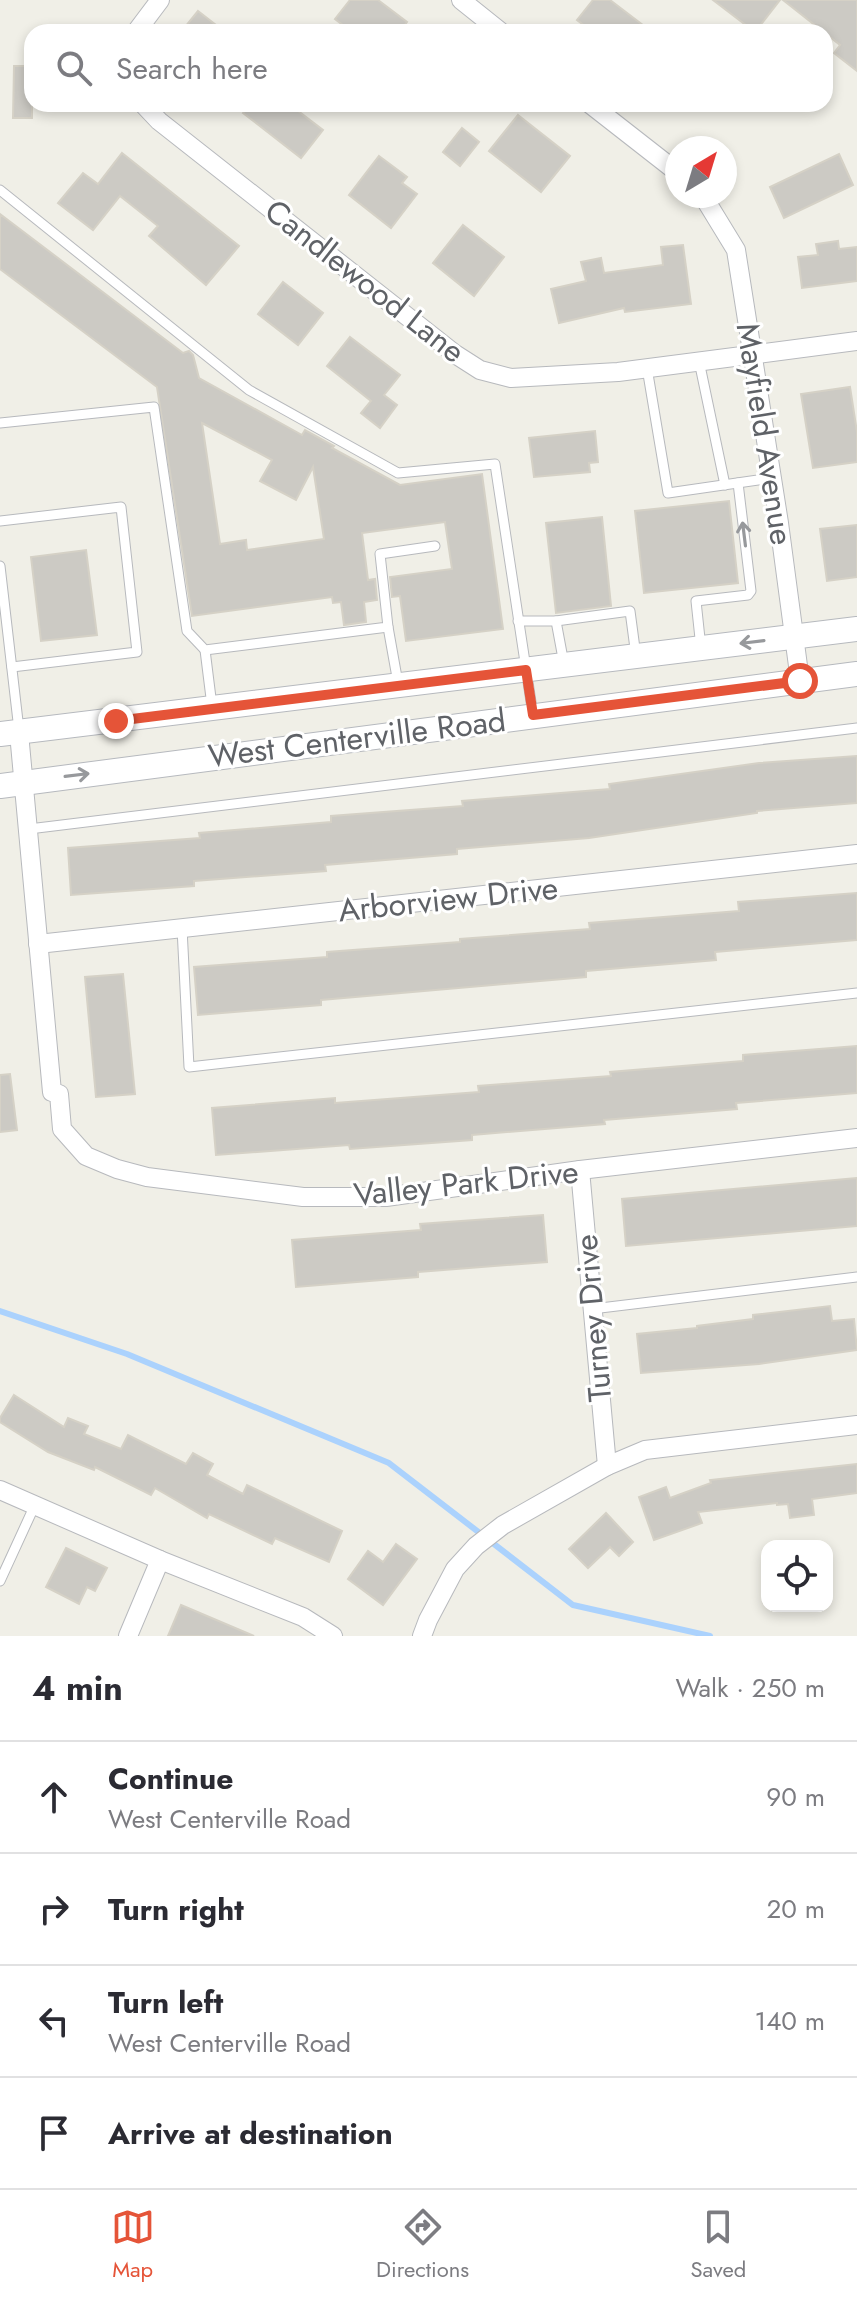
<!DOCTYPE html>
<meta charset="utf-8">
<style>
body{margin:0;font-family:Jost,sans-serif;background:#f7f7f7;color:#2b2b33}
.controls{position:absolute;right:24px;bottom:24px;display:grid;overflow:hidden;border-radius:16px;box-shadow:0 4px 12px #0003}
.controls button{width:72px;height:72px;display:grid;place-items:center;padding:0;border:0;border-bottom:2px solid #e1e1e2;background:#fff;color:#2b2b33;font:40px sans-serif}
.compass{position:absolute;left:665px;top:136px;width:72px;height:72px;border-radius:50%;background:#fff;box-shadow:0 4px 12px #0003;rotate:38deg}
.stop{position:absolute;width:24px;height:24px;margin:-18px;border:6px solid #e55438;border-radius:50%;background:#fff}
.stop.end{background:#e55438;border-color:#fff;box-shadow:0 2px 8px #0008}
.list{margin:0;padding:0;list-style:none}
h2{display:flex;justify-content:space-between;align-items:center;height:104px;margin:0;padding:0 32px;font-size:34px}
h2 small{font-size:26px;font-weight:400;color:#7c7c81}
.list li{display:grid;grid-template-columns:52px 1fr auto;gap:24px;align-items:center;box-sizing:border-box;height:112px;padding:0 32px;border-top:2px solid #e1e1e2}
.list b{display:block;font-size:30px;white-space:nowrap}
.list p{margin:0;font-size:26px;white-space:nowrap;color:#7c7c81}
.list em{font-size:26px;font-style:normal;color:#7c7c81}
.icon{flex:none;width:44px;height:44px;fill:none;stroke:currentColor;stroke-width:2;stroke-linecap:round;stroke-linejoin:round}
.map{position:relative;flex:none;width:857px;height:1636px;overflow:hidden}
.search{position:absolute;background:#fff;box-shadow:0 4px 12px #0003;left:24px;right:24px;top:24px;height:88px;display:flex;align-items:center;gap:20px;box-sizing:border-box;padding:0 28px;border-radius:24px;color:#7c7c81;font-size:30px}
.sheet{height:552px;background:#fff}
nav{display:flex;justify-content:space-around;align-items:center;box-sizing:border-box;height:112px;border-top:2px solid #e1e1e2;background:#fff;font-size:22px;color:#7c7c81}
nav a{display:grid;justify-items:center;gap:4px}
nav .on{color:#e55438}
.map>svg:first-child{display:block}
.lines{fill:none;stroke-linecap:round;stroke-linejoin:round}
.stream{stroke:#abd2fd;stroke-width:6}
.building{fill:#cccac4;stroke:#d5d1c6;stroke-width:2;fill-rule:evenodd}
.service-casing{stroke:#b7b9bd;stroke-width:11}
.minor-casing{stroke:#b7b9bd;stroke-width:20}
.secondary-casing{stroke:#b6b9be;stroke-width:26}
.service{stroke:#fff;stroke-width:9}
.minor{stroke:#fff;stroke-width:18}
.secondary{stroke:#fff;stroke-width:24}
.oneway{stroke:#97999c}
.route{stroke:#e55438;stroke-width:10}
.labels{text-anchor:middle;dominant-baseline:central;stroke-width:6;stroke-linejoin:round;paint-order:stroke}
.street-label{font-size:32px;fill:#5f6267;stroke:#fff}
</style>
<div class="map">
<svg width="857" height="1636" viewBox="0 0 857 1636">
<rect width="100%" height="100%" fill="#f0efe7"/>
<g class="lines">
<path class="stream" d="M0,1311L127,1354L389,1463L573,1605L710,1636"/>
</g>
<g class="building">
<path d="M350,0H378L407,22L399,32H352L335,19Z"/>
<path d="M593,0H610L652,32H593L577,20Z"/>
<path d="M713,0H780L755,32Z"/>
<path d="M783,0H857V71L834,53L840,45Z"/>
<path d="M198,11L225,32H181Z"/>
<path d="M14,66H32V118H13Z"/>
<path d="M250,104H289L323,130L301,158L243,113Z"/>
<path d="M518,115L570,156L541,192L489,151Z"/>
<path d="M462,128L479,142L460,166L443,152Z"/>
<path d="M122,153L239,246L206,285L149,236L158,226L120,196L93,230L58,203L83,173L98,184Z"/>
<path d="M839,154L853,185L784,218L770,187Z"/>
<path d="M379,156L407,177L402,183L417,194L391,228L349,195Z"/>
<path d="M0,214L183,353L189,351L193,355L199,378L302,435L305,430L334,446L332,448L400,485L482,474L503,629L406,641L400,596L392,597L390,577L452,569L445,522L362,533L368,580L375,579L377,600L364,602L366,622L344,625L341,602L333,603L332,597L192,616L157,387L0,269ZM202,423L272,460L260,481L296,500L313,467L324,539L247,550L246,540L220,544Z"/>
<path d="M463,225L504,257L474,296L433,263Z"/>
<path d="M838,241L839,249L857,247V281L802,288L798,257L818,255L816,244Z"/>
<path d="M683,245L691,304L625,312L624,308L559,323L551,289L586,281L581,262L601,258L604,273L663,265L661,247Z"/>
<path d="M283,282L323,313L298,345L258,314Z"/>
<path d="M350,337L400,375L384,395L397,405L380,428L361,413L371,401L327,366Z"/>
<path d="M850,387L857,432V462L813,468L801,394Z"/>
<path d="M595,431L598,462L589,463L590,472L534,477L529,438Z"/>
<path d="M729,501L738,583L644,593L635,511Z"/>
<path d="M602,517L611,606L556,613L546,523Z"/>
<path d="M857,525V577L827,581L820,529Z"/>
<path d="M86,550L97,635L41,641L31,557Z"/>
<path d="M857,756V803L757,811V813L589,838L457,849V854L325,865L326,871L194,881V886L71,895L68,848L200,838L199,833L331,822V816L463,806L462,801L610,789L609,784L759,763Z"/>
<path d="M857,893V940L715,952L716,960L586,971V977L321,1000V1005L198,1015L194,967L327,957V952L460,942V939L590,929L589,923L739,911L738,902Z"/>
<path d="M123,974L135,1094L96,1097L85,977Z"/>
<path d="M857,1046V1093L736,1103L737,1109L604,1120L605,1124L472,1135V1140L350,1149L349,1145L216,1155L212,1108L335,1098V1103L479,1092L478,1086L611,1076L610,1072L743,1061V1055Z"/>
<path d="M10,1074L17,1130L0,1132V1075Z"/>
<path d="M857,1178V1226L626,1246L622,1199Z"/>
<path d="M543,1215L547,1262L418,1272V1277L296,1287L292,1240L421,1230L420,1224Z"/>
<path d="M830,1306L832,1321L854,1319L857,1350L759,1364L641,1373L637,1334L697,1328V1326L753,1319V1315Z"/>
<path d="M14,1395L64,1427L68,1418L88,1426L84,1434L121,1449L128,1435L186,1464L193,1453L213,1464L207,1475L243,1494L247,1485L342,1531L329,1562L275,1538L272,1544L209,1514L207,1518L155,1488L151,1495L95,1467L94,1470L48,1452L0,1422V1418Z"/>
<path d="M857,1464V1493L812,1499L814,1515L790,1518L788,1504L777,1505V1503L698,1512L702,1523L654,1540L639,1497L666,1487L670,1498L711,1483L710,1480Z"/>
<path d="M606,1513L633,1542L619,1556L610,1547L588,1568L569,1549Z"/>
<path d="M396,1544L417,1559L383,1605L348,1579L368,1551L383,1562Z"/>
<path d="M66,1548L107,1568L95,1591L87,1587L79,1604L46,1587Z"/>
<path d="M181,1605L254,1636H168Z"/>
</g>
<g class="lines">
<g class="service-casing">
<g id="service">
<path d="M0,190L249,390L398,473L495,464L533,715"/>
<path d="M699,361L725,485"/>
<path d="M647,368L668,493L772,478"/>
<path d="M0,423L154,407L187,631L205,650L388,627L380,554L435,546"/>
<path d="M0,521L121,507L137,652L12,667"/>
<path d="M0,566L19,730"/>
<path d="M518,621H556L564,664"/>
<path d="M556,621L630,611L636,656"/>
<path d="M388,627L398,683"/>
<path d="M701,648L696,601L748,595L751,591L738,483"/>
<path d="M205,650L212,706"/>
<path d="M29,829L857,728"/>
<path d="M182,928L189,1067L857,993"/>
<path d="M592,1309L857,1277"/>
<path d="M0,1581L34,1507"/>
</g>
</g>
<g class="minor-casing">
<g id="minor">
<path d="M461,0L501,32"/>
<path d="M136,32L160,0"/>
<path d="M143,104L159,121L455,354L480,370L511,378L618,372L857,341"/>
<path d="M590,104L677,172"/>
<path d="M703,196L736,250L779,523L800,681"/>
<path d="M19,733L52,1092L59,1094L62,1129L86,1156L117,1169L147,1177L303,1197H386L580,1170L857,1138"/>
<path d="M38,944L857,854"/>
<path d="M580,1170L607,1466"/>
<path d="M0,1490L160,1560L303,1617L333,1636"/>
<path d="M128,1636L160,1560"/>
<path d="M422,1636L428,1620L455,1569L476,1546L503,1525L607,1466L645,1450L857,1425"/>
</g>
</g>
<g class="secondary-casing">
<g id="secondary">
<path d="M0,734L857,629"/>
<path d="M0,786L857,674"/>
</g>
</g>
<use href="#service" class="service"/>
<use href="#minor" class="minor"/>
<use href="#secondary" class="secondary"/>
</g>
<defs><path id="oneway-shaft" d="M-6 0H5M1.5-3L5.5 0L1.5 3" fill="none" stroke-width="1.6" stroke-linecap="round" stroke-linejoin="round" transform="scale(2)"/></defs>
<g class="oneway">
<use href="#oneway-shaft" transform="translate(744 534) rotate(-97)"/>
<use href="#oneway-shaft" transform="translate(752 642) rotate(173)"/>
<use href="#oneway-shaft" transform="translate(77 775) rotate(-7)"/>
</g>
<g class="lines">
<path class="route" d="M116,721L526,670L533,715L800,681"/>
</g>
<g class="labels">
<g class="street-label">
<text transform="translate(365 281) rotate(38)">Candlewood Lane</text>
<text transform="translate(765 434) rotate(81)">Mayfield Avenue</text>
<text transform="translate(357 738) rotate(-7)">West Centerville Road</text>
<text transform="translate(448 899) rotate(-6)">Arborview Drive</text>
<text transform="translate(466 1183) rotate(-6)">Valley Park Drive</text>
<text transform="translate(593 1318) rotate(-95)">Turney Drive</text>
</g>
</g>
</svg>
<div class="controls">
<button><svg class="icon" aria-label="locate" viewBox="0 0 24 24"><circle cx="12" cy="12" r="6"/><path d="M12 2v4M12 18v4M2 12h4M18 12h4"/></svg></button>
</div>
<svg class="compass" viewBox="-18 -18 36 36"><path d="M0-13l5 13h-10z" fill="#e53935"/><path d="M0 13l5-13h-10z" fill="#7c7c81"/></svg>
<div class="stop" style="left:800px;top:681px"></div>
<div class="stop end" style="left:116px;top:721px"></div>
<div class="search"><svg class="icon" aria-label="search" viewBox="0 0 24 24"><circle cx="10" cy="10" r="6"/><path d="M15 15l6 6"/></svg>Search here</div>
</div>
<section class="sheet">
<h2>4 min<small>Walk · 250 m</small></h2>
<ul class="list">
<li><svg class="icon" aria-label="ahead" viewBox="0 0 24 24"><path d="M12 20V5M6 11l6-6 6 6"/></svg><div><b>Continue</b><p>West Centerville Road</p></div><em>90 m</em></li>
<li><svg class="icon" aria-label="right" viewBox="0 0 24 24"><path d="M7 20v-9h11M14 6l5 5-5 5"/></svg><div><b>Turn right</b></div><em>20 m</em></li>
<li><svg class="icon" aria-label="left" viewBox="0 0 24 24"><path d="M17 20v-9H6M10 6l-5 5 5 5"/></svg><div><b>Turn left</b><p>West Centerville Road</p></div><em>140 m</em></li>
<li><svg class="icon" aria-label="arrive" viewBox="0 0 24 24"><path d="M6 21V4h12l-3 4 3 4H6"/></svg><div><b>Arrive at destination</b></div></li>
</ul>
</section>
<nav>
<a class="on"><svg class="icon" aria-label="map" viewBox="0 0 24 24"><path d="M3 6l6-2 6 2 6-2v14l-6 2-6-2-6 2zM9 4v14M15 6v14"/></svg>Map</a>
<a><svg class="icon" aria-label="directions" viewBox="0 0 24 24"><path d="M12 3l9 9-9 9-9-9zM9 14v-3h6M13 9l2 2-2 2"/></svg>Directions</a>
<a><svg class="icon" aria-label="saved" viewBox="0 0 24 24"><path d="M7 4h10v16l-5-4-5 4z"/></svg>Saved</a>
</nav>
